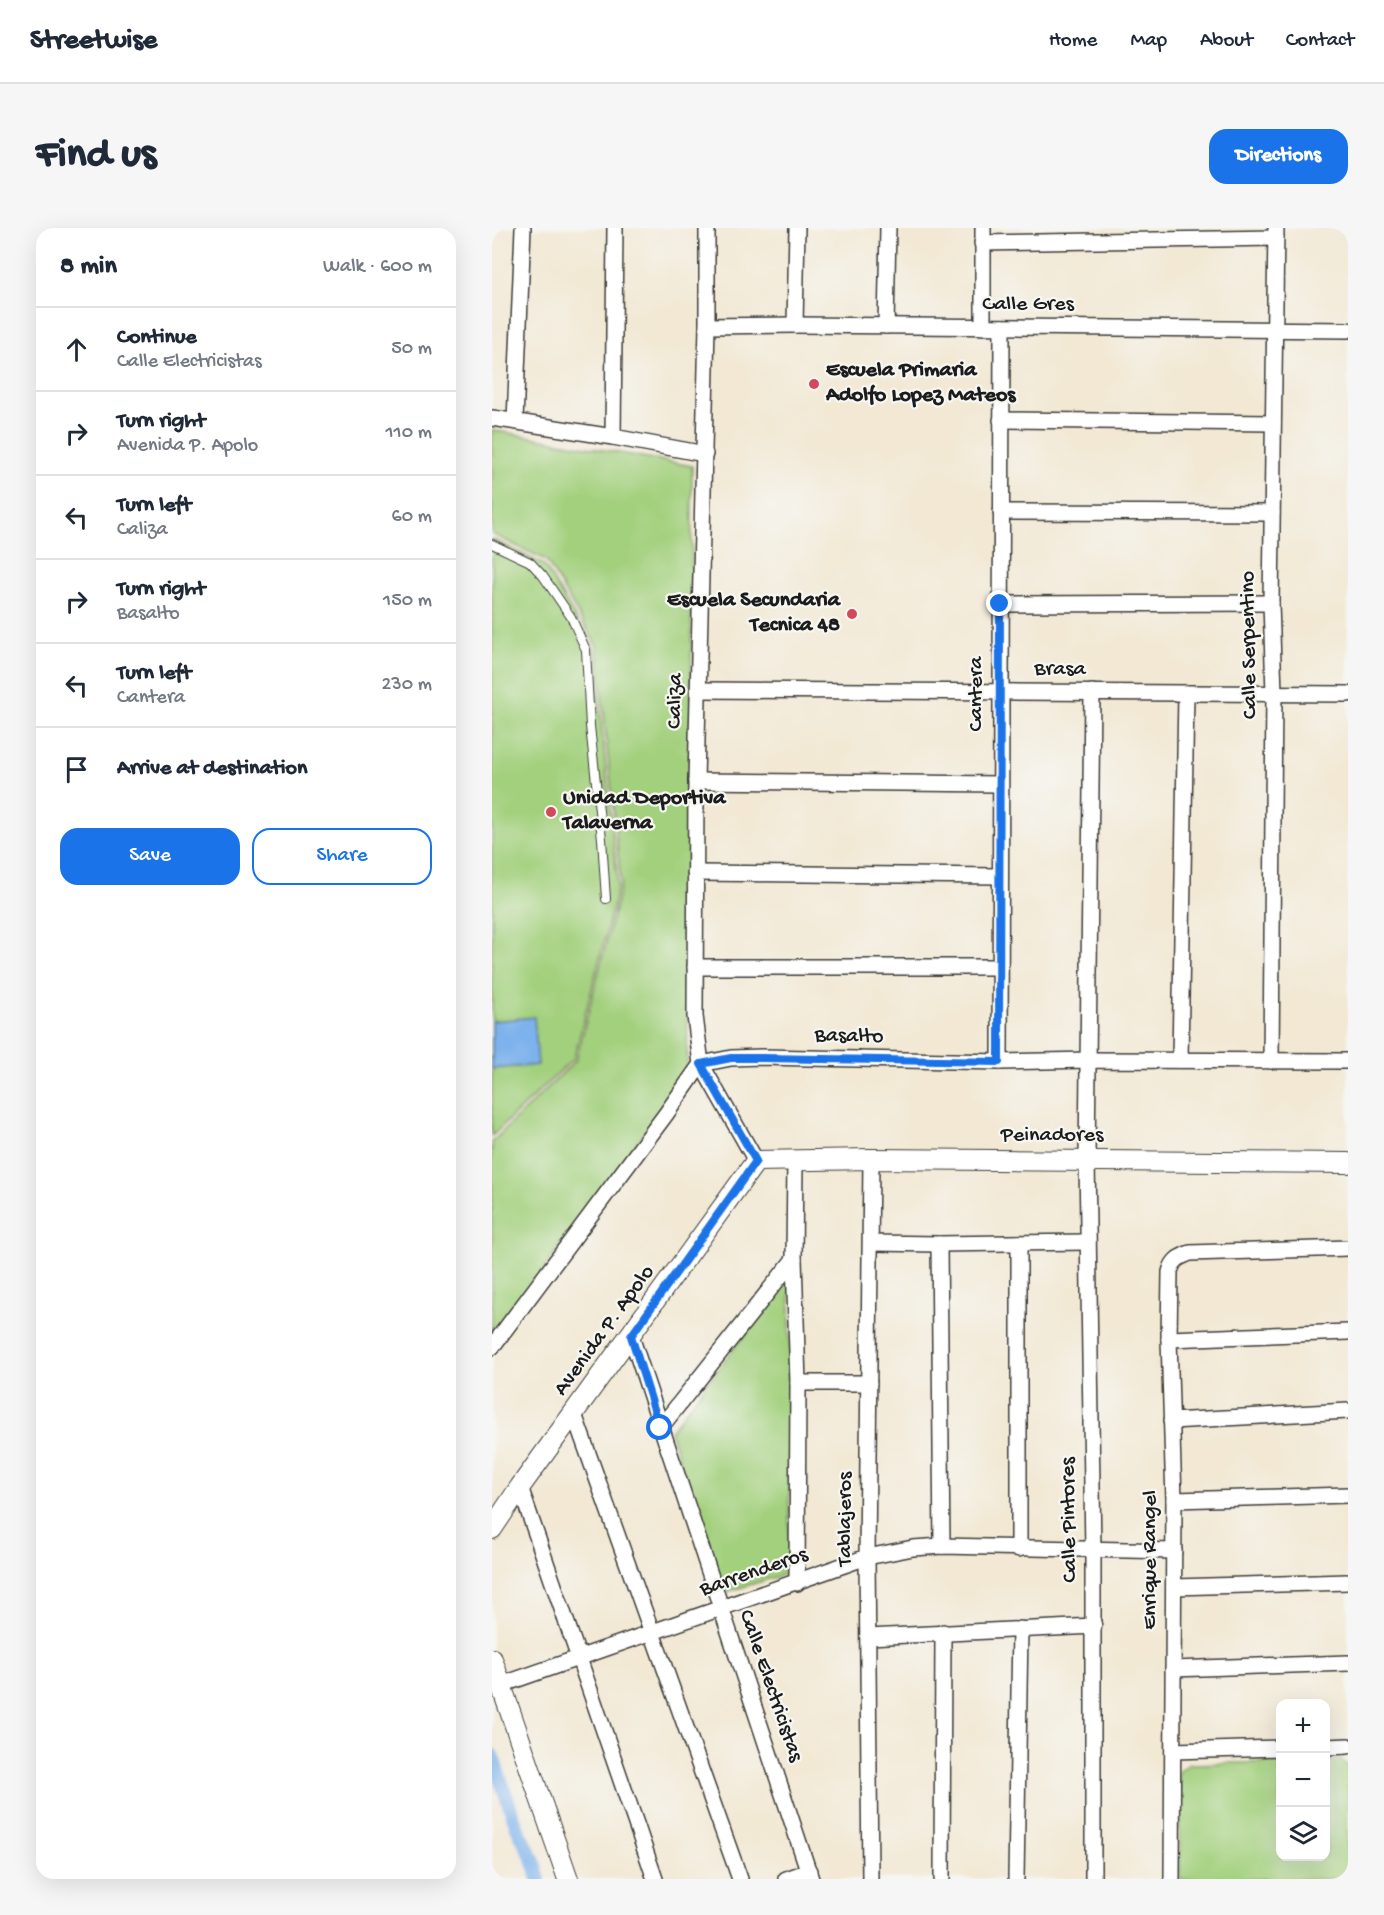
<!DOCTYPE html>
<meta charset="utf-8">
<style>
body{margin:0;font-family:"Gochi Hand",sans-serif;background:#f6f6f7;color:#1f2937}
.controls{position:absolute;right:18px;bottom:18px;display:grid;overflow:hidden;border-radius:12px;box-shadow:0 6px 24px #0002}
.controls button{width:54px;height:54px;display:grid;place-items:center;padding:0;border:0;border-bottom:2px solid #e0e1e3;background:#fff;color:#1f2937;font:30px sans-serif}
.stop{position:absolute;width:18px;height:18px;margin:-14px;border:4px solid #1a73e8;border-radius:50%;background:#fff}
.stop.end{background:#1a73e8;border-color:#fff;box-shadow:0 2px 6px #0008}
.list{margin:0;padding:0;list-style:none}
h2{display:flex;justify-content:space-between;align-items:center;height:78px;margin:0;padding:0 24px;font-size:26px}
h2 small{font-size:20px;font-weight:400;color:#747a83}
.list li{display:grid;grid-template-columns:39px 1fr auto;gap:18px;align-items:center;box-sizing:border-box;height:84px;padding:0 24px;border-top:2px solid #e0e1e3}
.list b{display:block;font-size:22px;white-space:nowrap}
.list p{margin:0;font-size:20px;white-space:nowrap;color:#747a83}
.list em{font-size:20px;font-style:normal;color:#747a83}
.actions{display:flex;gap:12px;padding:18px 24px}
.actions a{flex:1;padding:14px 0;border:2px solid #1a73e8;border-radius:18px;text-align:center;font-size:21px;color:#1a73e8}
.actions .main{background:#1a73e8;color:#fff}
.icon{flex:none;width:33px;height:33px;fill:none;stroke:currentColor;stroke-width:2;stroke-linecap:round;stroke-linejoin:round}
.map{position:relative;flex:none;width:856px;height:1651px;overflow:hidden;border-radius:18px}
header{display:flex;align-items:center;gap:36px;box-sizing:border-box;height:84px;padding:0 30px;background:#fff;border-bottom:2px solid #e0e1e3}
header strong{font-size:28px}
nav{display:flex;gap:33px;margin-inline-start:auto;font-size:21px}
.intro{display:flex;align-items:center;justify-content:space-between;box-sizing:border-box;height:144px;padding:0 36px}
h1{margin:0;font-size:42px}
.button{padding:15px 27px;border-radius:18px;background:#1a73e8;color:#fff;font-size:21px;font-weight:700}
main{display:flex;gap:36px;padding:0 36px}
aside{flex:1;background:#fff;border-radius:18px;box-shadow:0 6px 24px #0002}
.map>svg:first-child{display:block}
.green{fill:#a3d07d;stroke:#60764c;stroke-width:1.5}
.water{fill:#7eb2ec;stroke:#4d6784;stroke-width:1.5}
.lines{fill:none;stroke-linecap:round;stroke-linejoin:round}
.canal{stroke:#7eb2ec;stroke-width:14}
.service-casing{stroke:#3c3b37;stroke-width:10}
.minor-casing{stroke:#3c3b37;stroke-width:18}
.tertiary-casing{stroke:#3c3b37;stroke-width:22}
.service{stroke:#fff;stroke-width:8}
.minor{stroke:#fff;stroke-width:15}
.tertiary{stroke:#fff;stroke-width:20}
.route{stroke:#1a73e8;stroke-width:8}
.poi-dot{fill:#d1495b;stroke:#f6f6f2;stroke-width:2}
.labels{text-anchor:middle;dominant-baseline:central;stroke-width:4.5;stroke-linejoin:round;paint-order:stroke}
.street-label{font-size:22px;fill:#1c1c1c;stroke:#f6f6f2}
.poi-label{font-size:22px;font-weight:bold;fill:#1c1c1c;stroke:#f6f6f2;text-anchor:start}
</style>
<header>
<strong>Streetwise</strong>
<nav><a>Home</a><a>Map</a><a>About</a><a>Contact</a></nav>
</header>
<div class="intro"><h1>Find us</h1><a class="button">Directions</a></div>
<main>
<aside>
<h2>8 min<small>Walk · 600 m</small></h2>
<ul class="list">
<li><svg class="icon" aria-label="ahead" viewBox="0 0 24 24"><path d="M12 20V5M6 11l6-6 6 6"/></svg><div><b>Continue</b><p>Calle Electricistas</p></div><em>50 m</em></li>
<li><svg class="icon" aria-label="right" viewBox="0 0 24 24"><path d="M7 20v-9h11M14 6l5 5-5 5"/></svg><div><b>Turn right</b><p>Avenida P. Apolo</p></div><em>110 m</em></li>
<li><svg class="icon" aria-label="left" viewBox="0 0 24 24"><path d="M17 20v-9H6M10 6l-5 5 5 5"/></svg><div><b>Turn left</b><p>Caliza</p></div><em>60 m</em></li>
<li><svg class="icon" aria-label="right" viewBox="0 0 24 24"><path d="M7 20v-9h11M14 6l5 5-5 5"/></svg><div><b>Turn right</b><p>Basalto</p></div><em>150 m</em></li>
<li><svg class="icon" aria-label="left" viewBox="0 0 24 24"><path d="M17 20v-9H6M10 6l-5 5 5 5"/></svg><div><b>Turn left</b><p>Cantera</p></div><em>230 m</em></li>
<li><svg class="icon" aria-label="arrive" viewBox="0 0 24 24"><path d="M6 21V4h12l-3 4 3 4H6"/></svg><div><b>Arrive at destination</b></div></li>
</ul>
<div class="actions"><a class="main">Save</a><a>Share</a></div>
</aside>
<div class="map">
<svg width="856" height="1651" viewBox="0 0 856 1651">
<rect width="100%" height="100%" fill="#f6f6f2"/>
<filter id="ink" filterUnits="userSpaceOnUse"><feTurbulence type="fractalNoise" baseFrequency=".0167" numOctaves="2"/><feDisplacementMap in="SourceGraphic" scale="12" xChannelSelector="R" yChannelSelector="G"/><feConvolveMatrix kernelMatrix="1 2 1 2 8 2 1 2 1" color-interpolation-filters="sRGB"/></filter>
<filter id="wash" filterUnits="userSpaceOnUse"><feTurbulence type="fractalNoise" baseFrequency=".008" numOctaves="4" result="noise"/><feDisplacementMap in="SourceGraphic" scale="24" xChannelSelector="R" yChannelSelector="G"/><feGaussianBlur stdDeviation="1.35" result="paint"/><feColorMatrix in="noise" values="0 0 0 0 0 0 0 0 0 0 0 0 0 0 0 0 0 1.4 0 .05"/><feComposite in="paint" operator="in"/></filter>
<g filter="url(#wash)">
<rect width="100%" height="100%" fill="#f2e8d3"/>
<g class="green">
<path d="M0,202L200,238L199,521L195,846L0,1112V914L84,832L129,657L105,418L54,332L0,306Z"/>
<path d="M0,311L52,337L102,421L126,659L82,830L0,908Z"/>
<path d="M298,1049L297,1345L231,1365L178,1203Z"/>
<path d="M849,1532L856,1538L855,1651H688L687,1544L697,1536L788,1534V1628H834V1533Z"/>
</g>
<path class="water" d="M42,789L46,837L0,841V793Z"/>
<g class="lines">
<path class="canal" d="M0,1527L25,1599L41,1631L47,1651"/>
</g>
</g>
<g filter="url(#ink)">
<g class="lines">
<g class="service-casing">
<path id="service" d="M0,316L38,334L51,348L79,389L94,422L98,498L110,611L114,671"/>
</g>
<g class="minor-casing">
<g id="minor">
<path d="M215,0V98L204,553L203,788L209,836L264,933"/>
<path d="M491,0V99"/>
<path d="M490,15L784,10"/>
<path d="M303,97L305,0"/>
<path d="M215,98L303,97L856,102"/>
<path d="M394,98L396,0"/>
<path d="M0,190L121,209L213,226"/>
<path d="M509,192L781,195"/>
<path d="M23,193L31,0"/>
<path d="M121,209L123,0"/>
<path d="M509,284L780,285"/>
<path d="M508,376L779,375"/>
<path d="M207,462L856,466"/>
<path d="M600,464L595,932L601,1323V1651"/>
<path d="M204,553L508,556"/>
<path d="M203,645L508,648"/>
<path d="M203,739H508"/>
<path d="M688,832L694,465"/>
<path d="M779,833L782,465L779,375L784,0"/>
<path d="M508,834L510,99"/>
<path d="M303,933L302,1031L306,1155L305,1355"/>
<path d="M379,1015L447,1016L596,1014"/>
<path d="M447,1016L450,1318"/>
<path d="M139,1108L319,1651"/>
<path d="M677,1111L856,1104"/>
<path d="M0,1119L174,886L209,836L239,830L270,829L508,834L596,832L856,833"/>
<path d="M306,1155H377"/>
<path d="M82,1186L248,1651"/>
<path d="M679,1193L856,1183"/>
<path d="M168,1200L302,1031"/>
<path d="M28,1259L163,1651"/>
<path d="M682,1272L856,1267"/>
<path d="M527,1321V1015"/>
<path d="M682,1359L856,1354"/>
<path d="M376,1409L602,1398"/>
<path d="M681,1441L856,1435"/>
<path d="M9,1457L375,1329L421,1320L450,1318L682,1323"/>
<path d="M834,1519L856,1518"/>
<path d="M681,1523L788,1520"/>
<path d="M294,1651L317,1643"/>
<path d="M378,1651L375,1329L379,931"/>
<path d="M450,1651L451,1404"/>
<path d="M524,1651L528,1401"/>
<path d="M680,1651L682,1272L677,1111L678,1044C681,1032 687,1029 698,1025L856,1020"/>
</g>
</g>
<g class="tertiary-casing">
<g id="tertiary">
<path d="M0,1301L28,1259L264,933L379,931L856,935"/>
<path d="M0,1431L76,1651"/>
</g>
</g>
<use href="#service" class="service"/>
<use href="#minor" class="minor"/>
<use href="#tertiary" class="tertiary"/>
</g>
</g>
<g class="lines" filter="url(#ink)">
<path class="route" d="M168,1200L139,1108L264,933L209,836L239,830H270L507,834L508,376"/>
</g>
<g class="poi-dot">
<circle cx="322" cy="156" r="6"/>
<circle cx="360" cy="386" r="6"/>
<circle cx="59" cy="584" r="6"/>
</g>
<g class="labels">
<g class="street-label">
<text x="536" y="77">Calle Gres</text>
<text transform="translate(758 417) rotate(-91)">Calle Serpentino</text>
<text x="568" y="442">Brasa</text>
<text transform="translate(485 466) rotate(-90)">Cantera</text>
<text transform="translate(184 473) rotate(-89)">Caliza</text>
<text transform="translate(357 809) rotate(1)">Basalto</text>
<text x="560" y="908">Peinadores</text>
<text transform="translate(113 1103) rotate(-54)">Avenida P. Apolo</text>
<text transform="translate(354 1291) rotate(-90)">Tablajeros</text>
<text transform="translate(578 1292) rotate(-91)">Calle Pintores</text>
<text transform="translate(659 1332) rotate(-90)">Enrique Rangel</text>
<text transform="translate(262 1345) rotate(-19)">Barrenderos</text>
<text transform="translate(278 1458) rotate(71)">Calle Electricistas</text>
</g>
<g class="poi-label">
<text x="334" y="143">Escuela Primaria<tspan x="334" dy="25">Adolfo Lopez Mateos</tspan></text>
<text x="348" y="373" text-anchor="end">Escuela Secundaria<tspan x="348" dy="25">Tecnica 48</tspan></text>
<text x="71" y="571">Unidad Deportiva<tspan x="71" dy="25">Talaverna</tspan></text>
</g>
</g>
</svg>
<div class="controls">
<button>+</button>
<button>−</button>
<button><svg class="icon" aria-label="layers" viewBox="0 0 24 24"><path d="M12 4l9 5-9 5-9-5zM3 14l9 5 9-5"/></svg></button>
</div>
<div class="stop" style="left:168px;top:1200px"></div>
<div class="stop end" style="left:508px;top:376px"></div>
</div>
</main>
